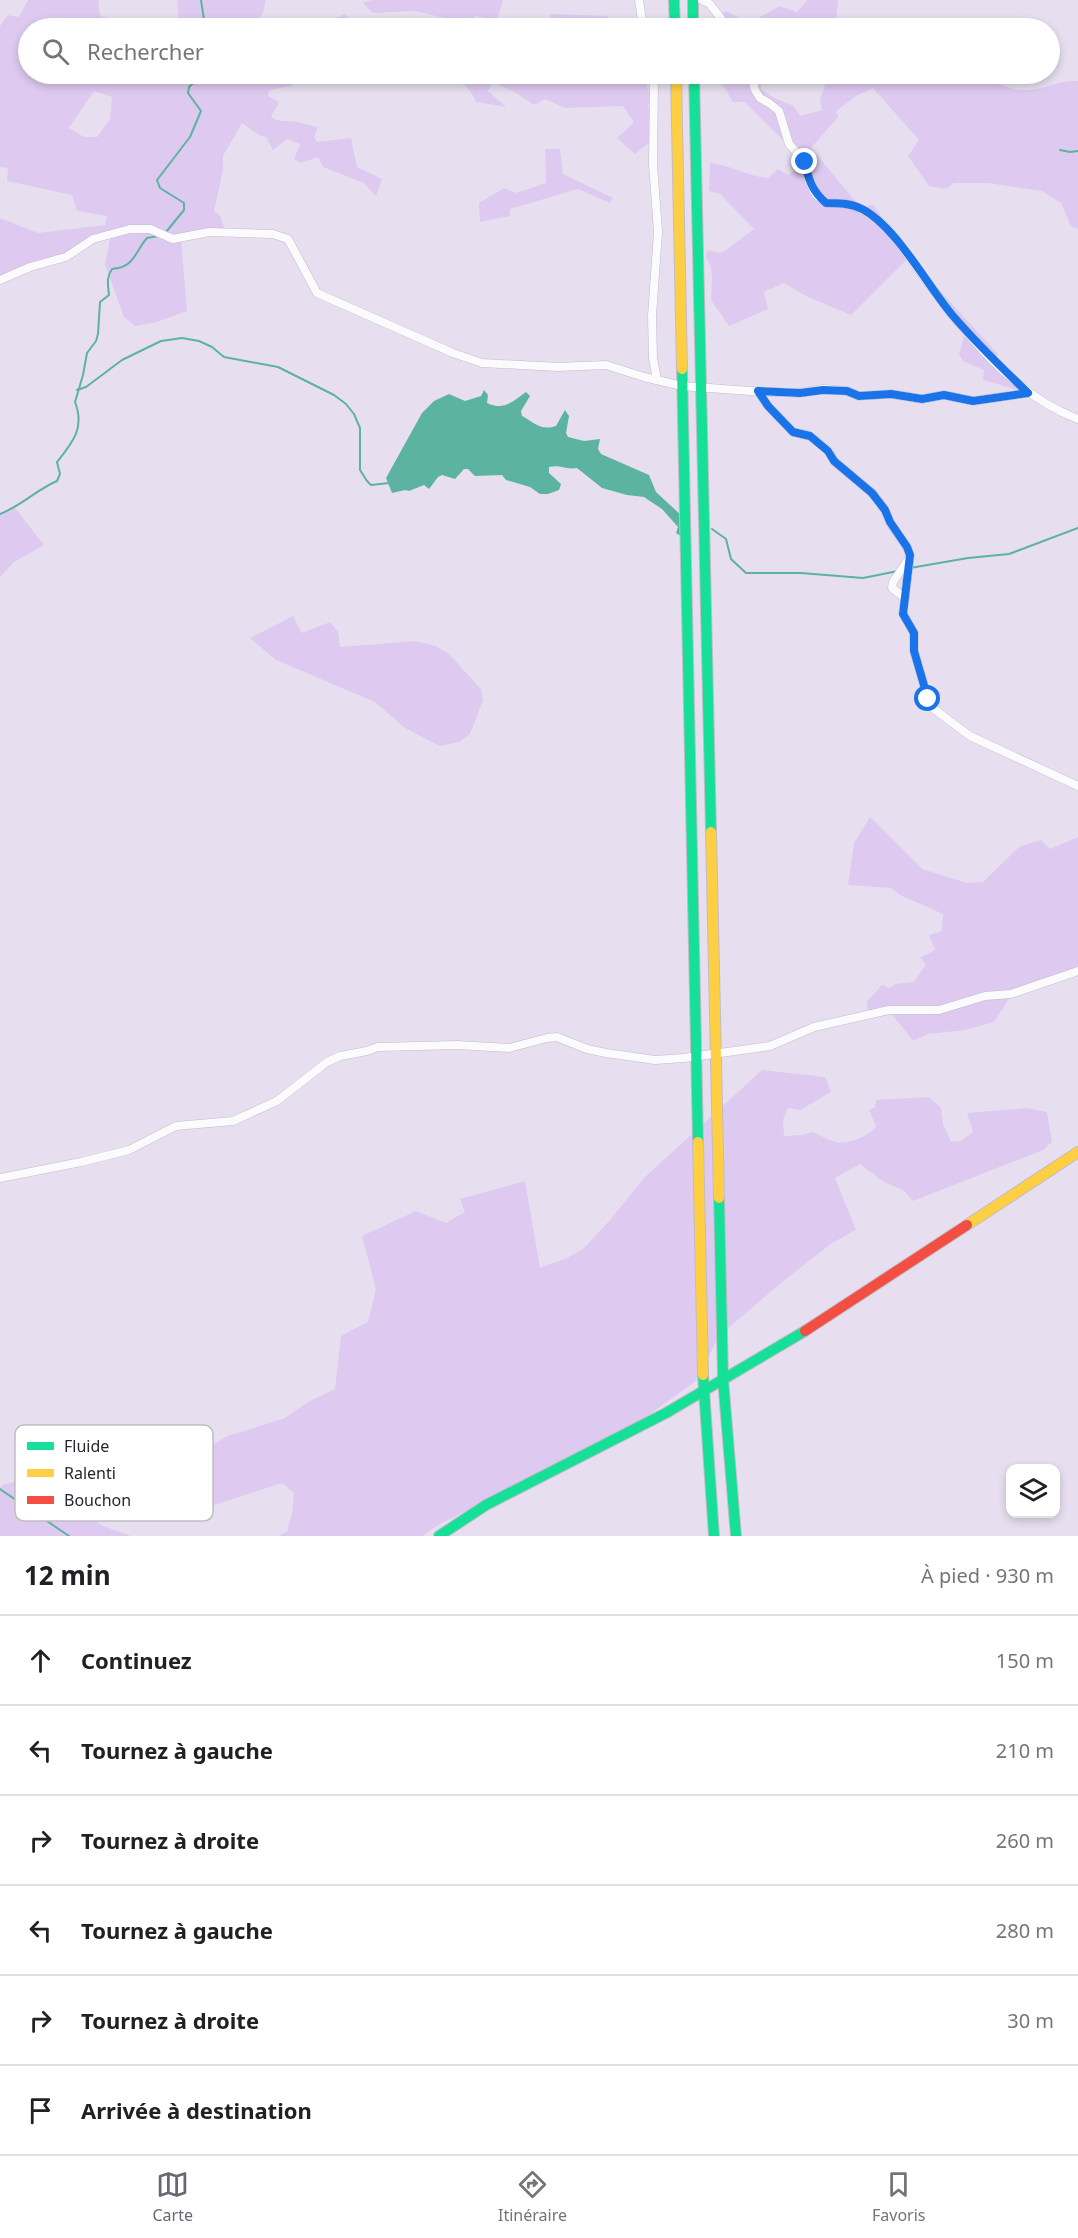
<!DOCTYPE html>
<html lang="fr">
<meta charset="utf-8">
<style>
body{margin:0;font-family:"Noto Sans",sans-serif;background:#f2f2f2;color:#202124}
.controls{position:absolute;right:18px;bottom:18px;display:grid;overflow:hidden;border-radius:12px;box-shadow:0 3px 9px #0003}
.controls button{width:54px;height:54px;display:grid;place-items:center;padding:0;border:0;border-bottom:2px solid #e0e0e0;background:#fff;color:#202124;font:30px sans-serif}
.stop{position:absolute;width:18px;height:18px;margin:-14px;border:4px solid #1a73e8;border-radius:50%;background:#fff}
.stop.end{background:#1a73e8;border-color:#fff;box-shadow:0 2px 6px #0008}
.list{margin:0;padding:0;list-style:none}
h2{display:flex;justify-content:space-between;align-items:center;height:78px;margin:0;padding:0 24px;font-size:26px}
h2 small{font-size:20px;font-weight:400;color:#757577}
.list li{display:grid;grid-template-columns:39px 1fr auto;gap:18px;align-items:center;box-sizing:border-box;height:90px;padding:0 24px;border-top:2px solid #e0e0e0}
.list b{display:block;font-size:22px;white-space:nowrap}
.list em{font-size:20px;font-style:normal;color:#757577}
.icon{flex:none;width:33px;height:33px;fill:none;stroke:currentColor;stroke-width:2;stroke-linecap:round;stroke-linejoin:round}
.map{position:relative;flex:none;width:1078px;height:1536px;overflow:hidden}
.search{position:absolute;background:#fff;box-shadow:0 3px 9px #0003;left:18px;right:18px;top:18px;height:66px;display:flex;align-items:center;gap:15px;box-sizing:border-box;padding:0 21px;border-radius:33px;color:#757577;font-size:22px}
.sheet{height:618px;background:#fff}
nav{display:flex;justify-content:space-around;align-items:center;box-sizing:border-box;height:84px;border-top:2px solid #e0e0e0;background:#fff;font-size:16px;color:#757577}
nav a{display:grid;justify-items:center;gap:3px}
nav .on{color:#6c6572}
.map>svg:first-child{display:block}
.green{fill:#decaf0;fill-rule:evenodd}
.water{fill:#5cb3a0}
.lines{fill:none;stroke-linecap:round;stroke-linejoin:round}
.stream{stroke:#5cb3a0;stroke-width:2}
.street-casing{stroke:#c2bcc8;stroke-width:9}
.fast-casing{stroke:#c2bcc8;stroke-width:12}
.slow-casing{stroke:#c2bcc8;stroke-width:12}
.jam-casing{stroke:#c2bcc8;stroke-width:12}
.street{stroke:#fbfafd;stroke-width:8}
.fast{stroke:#16e098;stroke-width:10}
.slow{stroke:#ffcf43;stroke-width:10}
.jam{stroke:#f24e42;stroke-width:10}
.route{stroke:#1a73e8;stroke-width:8}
.key{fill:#fff;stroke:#bfbdc1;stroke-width:1.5}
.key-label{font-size:16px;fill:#2a242f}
</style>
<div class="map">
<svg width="1078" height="1536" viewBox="0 0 1078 1536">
<rect width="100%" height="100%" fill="#e7dfef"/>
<g class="green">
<path d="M28,0H98L100,16L109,18V28H28V74H296L298,78L291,86L269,90L268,96L279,102L271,117C279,123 287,120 297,122C304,123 310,126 318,127L314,137L317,142L351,138L357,167L382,179L376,196L364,183L323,167L318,157L301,163L294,159L300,144L287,139L273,150L266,137L259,135L242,123L223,156V170L214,211L221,217L225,232L181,238L187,311L157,322L135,326L124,317L105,265L111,234L66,257L0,279V218L38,233L105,225L107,216L77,211L72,195L7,181L8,168L0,167V26L8,15L19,17ZM94,91L112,97L110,119L97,137H84L69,128Z"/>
<path d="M177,0H266L263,13L255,24L260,28H179Z"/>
<path d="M372,0H503L497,20L475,16L470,24L415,11L373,13L363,3Z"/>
<path d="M807,0H838L836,23L840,28H725L727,25L714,18L726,11L749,23L780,6L797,12Z"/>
<path d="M345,14L355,28H316L315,26Z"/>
<path d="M551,14L608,16L610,28H546Z"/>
<path d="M439,74H643L650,95L648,108L657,115L649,129L654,139L635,154L617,138L634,122L623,106L565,108L545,99L534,105L513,91L493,82L488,91L506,107L476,102C468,82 458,81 439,74Z"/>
<path d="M702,74H760L761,89L774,98L794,106L800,116L822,110L820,98L828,78L824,74H992L990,80C1004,87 1020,93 1036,89C1052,86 1061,80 1078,81V229L1071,226L1061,203L1042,191L988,183H954L946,189L929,186L908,156L919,140L873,88L856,96L836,111L838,117L811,148L862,209L873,204L909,257L851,315L806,296L784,283L764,292L768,309L729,326L711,300L712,278L711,267L706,257L707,250L722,253L754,229L720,194L709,191L710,163C732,165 746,176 768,178L778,169L788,175L805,162L745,102H733L718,77L702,80Z"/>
<path d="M545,149H560L563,174L613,198L610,203L578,189L510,209V216L480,222L479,203L504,188L516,193L546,183Z"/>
<path d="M940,291L998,354L994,361L1028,393L983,380L984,370L963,361L959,354L966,330L936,294Z"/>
<path d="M15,508L44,545L14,562L0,577V514Z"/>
<path d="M293,616L302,633L330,622L338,632L340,647L414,641L436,646L449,654L481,689L483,700L470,734L459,742L440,746L405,728L375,702L276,660L250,638Z"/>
<path d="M870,817L922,869L967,883L983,882L1019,847L1041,840L1050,849L1078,837V971L1012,994L994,1022L965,1030L928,1034L913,1041L889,1010L868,1015L867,1001L882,985L889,988L896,984L914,982L926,964L920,958L935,950L929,935L942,931L943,914L900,895L891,888L848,885L854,843Z"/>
<path d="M762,1070L825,1077L831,1092L800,1110L788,1108L783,1120L784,1136L802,1135L813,1132C820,1135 828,1140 836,1142C847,1145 870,1136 876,1126L869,1110L875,1107L876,1100L929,1097L941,1108L943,1124L951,1142L961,1141L973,1132L967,1113L1027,1108L1047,1112L1052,1142L1043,1150L913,1201L903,1190L884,1182L860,1164L835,1178L856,1230L832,1243L781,1283L719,1336L696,1381L621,1435L438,1525L423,1536H278L287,1532L292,1513L294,1493L282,1483L214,1505L190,1478L194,1461L207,1448L228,1436L285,1418L308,1402L335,1389L341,1336L368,1322L376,1289L362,1236L416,1211L446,1223L465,1212L460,1199L525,1181L540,1268L567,1258L583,1249L610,1220L645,1177Z"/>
<path d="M23,1479L70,1502L103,1526L131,1536H0V1488L3,1485Z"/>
</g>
<path class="water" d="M484,390L488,395L487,403C504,411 512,402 526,392L530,396L521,411L522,416C535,423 540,431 556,426L565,410L569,416L566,433L568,437L584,441L600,439L598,449L601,454L649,475L656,492L682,516V537L676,533L678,527L662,509L644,497L627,495L602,488L577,468C567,470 560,464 549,467V473L561,484L559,490L548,494H540L530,487L506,480L502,475L475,476L468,469H464L455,479L442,475L438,477L429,489L424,485L409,491L405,490L392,493L386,478L422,413L434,401L449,394L465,401L481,396Z"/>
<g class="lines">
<g class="stream">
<path d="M201,0L205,26L202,28"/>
<path d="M1060,150L1070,152L1078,151"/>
<path d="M166,232L184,210V203L160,188L157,180L190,137L201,111L188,93L189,87L203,74"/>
<path d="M77,390L86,387L122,360L161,341L182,338L199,341L212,347L224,357L278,367L334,395L346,404L354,414L360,428V470L367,481L371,485L389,483"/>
<path d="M0,514C21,506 36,490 57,481L60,474L57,462C73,442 85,428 75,402L83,375L87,353L96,341L98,334L100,302L109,295C108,285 106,278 112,269C135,267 134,253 147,238L158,236"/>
<path d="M712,529L726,539L731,559L746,573H801L863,578L898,571"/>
<path d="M910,568L968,558L1009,554L1078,528"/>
<path d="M0,1489L69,1536"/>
</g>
<g class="street-casing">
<g id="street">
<path d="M639,0L643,28"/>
<path d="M702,0L710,4L728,28"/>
<path d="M652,74L654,83L653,164L658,232L652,316L653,358L657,380"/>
<path d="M751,74L755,90L760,98L769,103L779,111L789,144L805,162L809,181L816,195L826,203C838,203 850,203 861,209C888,221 903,250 920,272C962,328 1010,394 1078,419"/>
<path d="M0,280L30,267L66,257L93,239L130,229H150L173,239L209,232L273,234L288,239L317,293L453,353L482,363L558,367L606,365L644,377L682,386L750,391L799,393L823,389L847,391L859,396L891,394L922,399L944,395L973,401L1028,393"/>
<path d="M758,391L768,406L793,432L810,436L829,451L834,461L872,493L885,510L890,523L907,547L910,555L903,614L914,633V651L928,699L934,709L970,736L1078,786"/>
<path d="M905,598L892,588L893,582L908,560"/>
<path d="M0,1178L81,1162L129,1150L176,1126L233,1121L277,1101L327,1062L340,1056L367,1051L378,1047L457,1045L509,1048L547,1038L557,1037L587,1049L606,1053L655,1060L684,1058L770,1046L814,1027L889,1010H939L985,996L1011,994L1078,971"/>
</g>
</g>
<g class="fast-casing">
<g id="fast">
<path d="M674,0L675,28"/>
<path d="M693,0V28"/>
<path d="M694,74L711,832"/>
<path d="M682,369L698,1142"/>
<path d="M719,1198L723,1379L736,1536"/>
<path d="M703,1375L714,1536"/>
<path d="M439,1536L486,1505L666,1413L805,1331"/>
</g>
</g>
<g class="slow-casing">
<g id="slow">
<path d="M676,74L682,369"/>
<path d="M711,832L719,1198"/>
<path d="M698,1142L703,1375"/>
<path d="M967,1225L1078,1152"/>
</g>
</g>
<g class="jam-casing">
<path id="jam" d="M805,1331L967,1225"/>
</g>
<use href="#street" class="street"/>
<use href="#fast" class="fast"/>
<use href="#slow" class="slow"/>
<use href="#jam" class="jam"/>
</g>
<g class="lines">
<path class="route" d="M805,162C808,179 812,191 826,203C838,203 850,203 862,209C896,226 928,287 954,317C977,344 1002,368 1028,393L973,401L944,395L922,399L891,394L859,396L847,391L823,390L800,393L758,391L768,406L793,432L810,436L828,451L834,461L872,493L885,510L890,522L907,547L910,555L903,614L914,633V651L928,699"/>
</g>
<rect x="15" y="1425" width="198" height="96" rx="9" class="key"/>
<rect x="27" y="1442" width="27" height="8" fill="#16e098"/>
<rect x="27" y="1469" width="27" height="8" fill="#ffcf43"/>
<rect x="27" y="1496" width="27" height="8" fill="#f24e42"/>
<g class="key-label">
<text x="64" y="1452">Fluide</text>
<text x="64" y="1479">Ralenti</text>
<text x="64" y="1506">Bouchon</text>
</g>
</svg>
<div class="controls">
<button><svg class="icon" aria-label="layers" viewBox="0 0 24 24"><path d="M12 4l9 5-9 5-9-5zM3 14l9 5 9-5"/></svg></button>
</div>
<div class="stop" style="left:928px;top:699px"></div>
<div class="stop end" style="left:805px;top:162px"></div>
<div class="search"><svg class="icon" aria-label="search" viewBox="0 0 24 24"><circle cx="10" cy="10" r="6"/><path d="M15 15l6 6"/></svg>Rechercher</div>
</div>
<section class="sheet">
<h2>12 min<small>À pied · 930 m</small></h2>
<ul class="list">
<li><svg class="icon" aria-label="ahead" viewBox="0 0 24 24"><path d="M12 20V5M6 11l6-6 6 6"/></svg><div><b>Continuez</b></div><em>150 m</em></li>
<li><svg class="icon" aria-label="left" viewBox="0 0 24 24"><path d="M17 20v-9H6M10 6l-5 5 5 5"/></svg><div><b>Tournez à gauche</b></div><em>210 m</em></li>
<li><svg class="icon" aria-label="right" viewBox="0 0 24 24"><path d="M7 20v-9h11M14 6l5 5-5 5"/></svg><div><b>Tournez à droite</b></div><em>260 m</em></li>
<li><svg class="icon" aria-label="left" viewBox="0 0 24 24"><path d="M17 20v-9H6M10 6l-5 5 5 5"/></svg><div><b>Tournez à gauche</b></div><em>280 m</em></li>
<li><svg class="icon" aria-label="right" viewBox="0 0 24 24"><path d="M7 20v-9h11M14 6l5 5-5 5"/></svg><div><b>Tournez à droite</b></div><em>30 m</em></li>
<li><svg class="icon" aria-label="arrive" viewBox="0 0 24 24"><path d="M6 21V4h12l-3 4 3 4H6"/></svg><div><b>Arrivée à destination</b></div></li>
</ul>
</section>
<nav>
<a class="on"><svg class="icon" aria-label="map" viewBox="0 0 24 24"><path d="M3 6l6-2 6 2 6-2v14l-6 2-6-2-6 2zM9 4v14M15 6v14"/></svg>Carte</a>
<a><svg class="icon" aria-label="directions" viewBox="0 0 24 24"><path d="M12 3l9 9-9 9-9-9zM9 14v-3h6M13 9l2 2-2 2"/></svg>Itinéraire</a>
<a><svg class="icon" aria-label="saved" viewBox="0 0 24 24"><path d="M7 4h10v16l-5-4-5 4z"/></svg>Favoris</a>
</nav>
